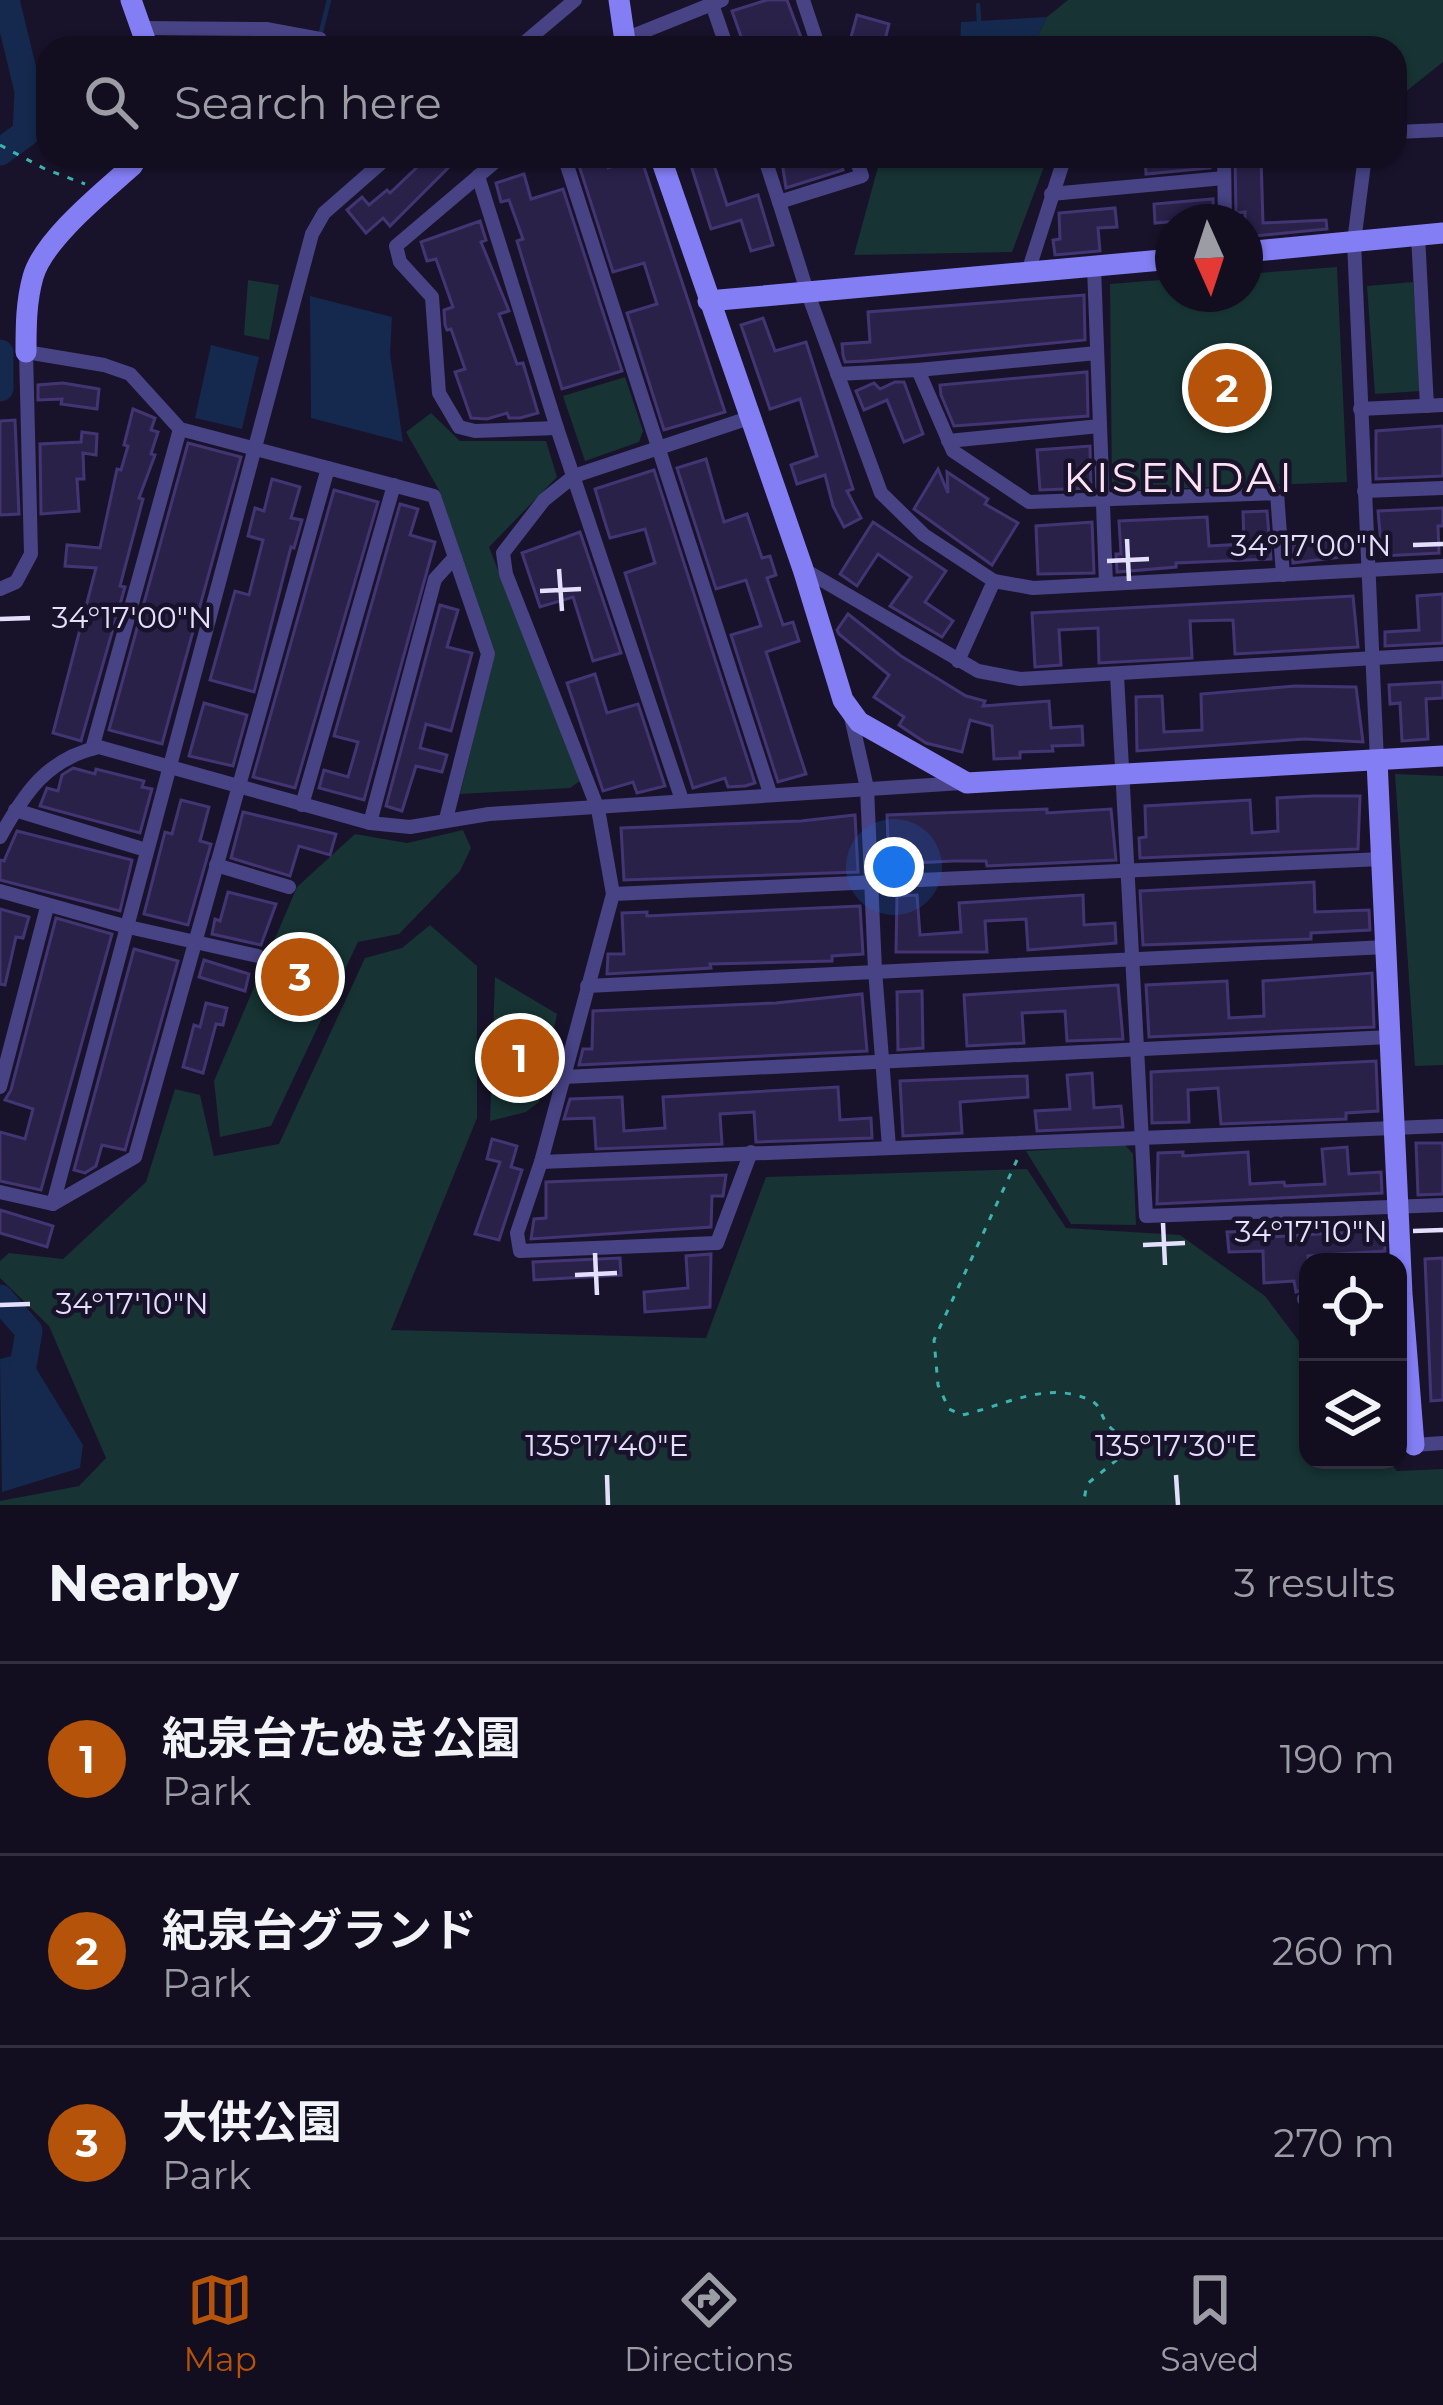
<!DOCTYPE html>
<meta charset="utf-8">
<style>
body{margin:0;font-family:Montserrat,"Noto Sans JP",sans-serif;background:#1f1c2d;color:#f1f3f6}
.controls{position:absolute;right:36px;bottom:36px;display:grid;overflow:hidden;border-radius:24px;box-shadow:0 3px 9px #0004}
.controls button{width:108px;height:108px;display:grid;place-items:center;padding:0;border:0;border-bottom:3px solid #312e3e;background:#120e20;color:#f1f3f6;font:60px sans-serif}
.compass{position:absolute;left:1155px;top:204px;width:108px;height:108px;border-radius:50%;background:#120e20;box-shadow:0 3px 9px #0004;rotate:177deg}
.you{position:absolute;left:894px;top:867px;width:42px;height:42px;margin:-30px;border:9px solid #fff;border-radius:50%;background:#1a73e8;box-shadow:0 0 0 18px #1a73e833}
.badge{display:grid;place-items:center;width:78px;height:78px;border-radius:50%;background:#b45309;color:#fff;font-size:39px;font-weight:700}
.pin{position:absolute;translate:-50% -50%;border:6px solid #fff;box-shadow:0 3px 12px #0006}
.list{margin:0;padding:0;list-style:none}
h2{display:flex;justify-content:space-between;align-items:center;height:156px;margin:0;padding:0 48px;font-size:51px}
h2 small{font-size:39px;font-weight:400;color:#9c9ca5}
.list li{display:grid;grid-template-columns:78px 1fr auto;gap:36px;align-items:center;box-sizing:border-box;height:192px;padding:0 48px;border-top:3px solid #312e3e}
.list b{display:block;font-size:45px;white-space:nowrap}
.list p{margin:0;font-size:39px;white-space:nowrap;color:#9c9ca5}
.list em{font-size:39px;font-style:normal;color:#9c9ca5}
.icon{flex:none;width:66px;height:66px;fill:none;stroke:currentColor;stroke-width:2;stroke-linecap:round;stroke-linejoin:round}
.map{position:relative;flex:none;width:1443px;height:1505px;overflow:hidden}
.search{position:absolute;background:#120e20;box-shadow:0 3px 9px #0004;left:36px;right:36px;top:36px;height:132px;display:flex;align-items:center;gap:30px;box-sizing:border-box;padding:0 42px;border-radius:36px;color:#9c9ca5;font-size:45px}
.sheet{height:732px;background:#120e20}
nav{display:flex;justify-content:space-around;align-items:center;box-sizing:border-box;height:168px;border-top:3px solid #312e3e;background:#120e20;font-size:33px;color:#9c9ca5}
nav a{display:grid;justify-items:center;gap:6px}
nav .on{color:#b45309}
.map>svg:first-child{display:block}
.green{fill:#173333}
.water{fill:#14294d}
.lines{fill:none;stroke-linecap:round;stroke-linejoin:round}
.stream{stroke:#14294d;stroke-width:4.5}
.river{stroke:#14294d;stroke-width:27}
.building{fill:#2a2149;stroke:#433573;stroke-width:3}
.path{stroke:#3cb3af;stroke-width:3;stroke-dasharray:6 9;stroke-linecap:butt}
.street{stroke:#474385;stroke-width:14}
.secondary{stroke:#847ef4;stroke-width:21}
.ticks{fill:none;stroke:#e3dffc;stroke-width:4.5}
.labels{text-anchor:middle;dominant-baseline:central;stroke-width:9;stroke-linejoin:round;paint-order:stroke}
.quarter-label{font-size:42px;letter-spacing:3px;fill:#fce1f2;stroke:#18132a}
.ticks-label{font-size:30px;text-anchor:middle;fill:#e3dffc;stroke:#18132a;stroke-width:9;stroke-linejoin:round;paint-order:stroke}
</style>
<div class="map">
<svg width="1443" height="1505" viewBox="0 0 1443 1505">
<rect width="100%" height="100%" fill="#18132a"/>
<g class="green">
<path d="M1068,0H1443V62L1395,100V48H1032L1047,17Z"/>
<path d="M881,156H1048L1012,252L854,255Z"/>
<path d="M1337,267L1347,482L1112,491L1110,284L1173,279V294H1245V274Z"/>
<path d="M248,280L279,285L269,340L244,335Z"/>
<path d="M1413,282L1421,391L1375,394L1367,286Z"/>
<path d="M625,377L643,431L639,442L585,461L563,396Z"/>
<path d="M431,413L460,441H546L557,477L489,547L580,781L570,788L460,794L494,655L440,492L406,432Z"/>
<path d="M1395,774L1443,776V1065L1415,1066Z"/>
<path d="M463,830L471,848L460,871L399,934L358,942L271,1126L220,1137L214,1081L297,887L355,834L407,843Z"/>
<path d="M430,925L477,966V1118L391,1330L706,1338L766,1177L1027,1169L1066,1228L1180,1235L1265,1296L1308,1353V1460H1388L1397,1471L1443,1469V1505H0V1501L79,1486L106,1458L49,1326L0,1278V1261L9,1253L63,1259L146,1182L175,1089L200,1095L214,1156L279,1144L365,958L402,948Z"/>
<path d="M495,977L557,1014L539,1102L526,1112L490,1121Z"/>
<path d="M1125,1145L1133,1154L1136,1225L1071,1224L1026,1151Z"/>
</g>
<g class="water">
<path d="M1047,17L1032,48H960L961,22Z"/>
<path d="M310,296L392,317L390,354L403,442L311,418Z"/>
<path d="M211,345L259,357L242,429L195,418Z"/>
<path d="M26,1352L83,1445L80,1468L2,1492L0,1359Z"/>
</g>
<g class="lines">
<g class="stream">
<path d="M978,5L979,21"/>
<path d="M317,48L329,0"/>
<path d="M315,156L317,161"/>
</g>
<g class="river">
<path d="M0,152L26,133L28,91L6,0"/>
<path d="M0,353V388"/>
<path d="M0,1298L29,1331L20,1384"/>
</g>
</g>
<g class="building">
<path d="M787,0L805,48H745L732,11L767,0Z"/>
<path d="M857,15L889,24L883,48H848Z"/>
<path d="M429,156H445L452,164L390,226L383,218L366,233L347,210L362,197L369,205L387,190L390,193Z"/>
<path d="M576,156H604L608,168L641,158L725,412L664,430L627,313L657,304L644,263L613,272Z"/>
<path d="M688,156H711L727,205L758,195L773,245L751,251L741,220L711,229Z"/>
<path d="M781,156H838L843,170L786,188Z"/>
<path d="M1209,156L1210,168L1146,174L1145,157Z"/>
<path d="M1261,157L1263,223L1326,220L1327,229L1245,237V212L1236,213L1235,159Z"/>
<path d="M524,174L531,199L563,189L622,371L562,389L517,241L523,239L509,200L501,202L496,183Z"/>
<path d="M1213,199L1214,218L1155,223L1154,204Z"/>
<path d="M1115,208L1117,227L1098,228L1100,251L1055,255L1053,240L1060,239L1059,213Z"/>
<path d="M480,221L486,240L481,242L509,311L499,314L517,364L523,363L538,413L520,418H509L507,413L487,419L471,418L455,372L465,369L451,329L447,330L445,325L444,310L453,307L436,259L427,261L421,242Z"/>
<path d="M1084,295L1085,340L866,361L845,362L843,355L842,344L870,342L868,312Z"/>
<path d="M763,318L775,351L806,342L853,489L847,491L861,518L844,527L833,506L825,475L797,484L791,465L817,456L800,399L770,409L741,325Z"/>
<path d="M1087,372L1088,416L954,426L941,395L940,385Z"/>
<path d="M895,382H904L923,434L904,442L887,400L864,410L856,391L874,383L880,389Z"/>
<path d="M63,383L99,389L97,409L61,404L62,399L38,400V385Z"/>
<path d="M133,409L155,418L151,430L158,432L151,454L155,455L139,498L143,499L120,586L125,587L81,741L53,733L96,568L65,566L67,545L100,548L117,469L121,470L128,446L124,445Z"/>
<path d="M15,420L19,514L0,515V421Z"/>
<path d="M1443,426V476L1376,479V431Z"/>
<path d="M82,432L97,434L96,455L83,453L84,479H77L79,511L41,514L40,444L81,442Z"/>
<path d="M188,443L241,457L162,744L109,730Z"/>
<path d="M1090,446L1091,488L1040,490L1037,450Z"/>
<path d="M706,459L724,522L747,514L762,558L770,556L776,575L767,578L783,625L793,622L799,641L766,652L806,774L778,782L731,635L761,626L746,580L716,589L677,468Z"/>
<path d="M938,469L948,493L947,472L988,499L985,504L1018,523L992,565L914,509Z"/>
<path d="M654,470L755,783L745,786L728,787L725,778L693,788L625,573L655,563L645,529L610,538L604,519L595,489Z"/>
<path d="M272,479L300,487L291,518L302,520L294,548L291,547L254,692L210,680L235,591L249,595L263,540L248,536L255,508L264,511Z"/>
<path d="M334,490L378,502L295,788L253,777Z"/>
<path d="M400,504L418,509L410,535L435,542L364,800L319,788L324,770L348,777L358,742L334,736Z"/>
<path d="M1443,508V526H1438L1439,553L1382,556L1378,511Z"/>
<path d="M1267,511L1271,559L1176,563V567L1117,572L1116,554H1121L1119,521L1207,517L1209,546L1244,544L1243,512Z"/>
<path d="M873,522L946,571L925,602L953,621L942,637L890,606L911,577L878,554L857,586L840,574Z"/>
<path d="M1092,522L1094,573L1038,574L1036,526Z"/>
<path d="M580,532L621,653L593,661L573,597L540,607L522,553Z"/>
<path d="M1348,538L1349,556L1293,563L1292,545Z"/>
<path d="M1443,594V643L1385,646V632L1419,630L1417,596Z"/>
<path d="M1353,596L1358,647L1235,654L1233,620L1190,621L1192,658L1099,663L1098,628L1059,630L1061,665L1035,667L1032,613Z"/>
<path d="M440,605L458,610L447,647L472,653L451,731L426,724L420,748L447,755L442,772L416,766L402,811L386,806Z"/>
<path d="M848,614L901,656L966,696L985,701L983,706L1049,701L1051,728L1082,726L1083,745L1052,746L1053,751L1020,752V758L994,759L992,726L970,720L962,752L926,743L899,725L904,717L874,697L889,675L839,634L837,630Z"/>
<path d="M595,674L607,713L638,704L665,786L637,793L633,782L603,791L567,683Z"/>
<path d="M1443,682V698L1426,699L1428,739L1402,741L1400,703L1390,704L1389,685Z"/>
<path d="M1295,686L1356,687L1363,742L1304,739L1137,751L1136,697L1162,696L1164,732L1202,730L1201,694Z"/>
<path d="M204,703L247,715L233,766L189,756Z"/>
<path d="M73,768L95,774L96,769L144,781L142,787L152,789L140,833L40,806L47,788L58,791L62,775Z"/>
<path d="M1313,796H1360L1358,849L1140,858L1139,838L1146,837L1145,806L1250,800L1252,833L1278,831L1277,798Z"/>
<path d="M181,800L209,807L200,841L211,844L188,925L144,914L165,832L172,834Z"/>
<path d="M1047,809V813L1111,809L1116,860L987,866L986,861H954L913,863L914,869L889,870L887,815Z"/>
<path d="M243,812L336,834L330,855L299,846L290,876L231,858Z"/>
<path d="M855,815L858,872L624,880L621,828L801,821Z"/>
<path d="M17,831L132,860L120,911L0,880V860L4,861Z"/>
<path d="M1314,882L1315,912L1369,910L1370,930L1311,933V939L1143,945L1140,891Z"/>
<path d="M228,892L276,904L261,945L212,934L215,919L220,921Z"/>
<path d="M917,895L920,935L961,932L959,903L1083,895L1084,925L1115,923L1116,943L1028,950L1026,919L985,921L987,952H896L897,896Z"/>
<path d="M860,906L863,954L832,956V961L710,964L711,968L607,974L608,954H624L622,913L647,912V916Z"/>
<path d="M0,909L29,917L23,938L16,937L5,985L0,984Z"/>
<path d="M56,918L112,934L41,1190L0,1181V1132L25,1139L33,1109L5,1100L11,1090Z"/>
<path d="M134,949L178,961L125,1150L102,1145L96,1166L85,1173L74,1170Z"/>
<path d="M204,960L249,974L245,991L199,977Z"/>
<path d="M1372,973L1374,1027L1149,1037L1146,985L1227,981L1229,1018L1264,1016L1263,981Z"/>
<path d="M1118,985L1123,1039L1067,1041L1065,1011L1022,1013L1024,1043L967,1046L964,995Z"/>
<path d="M922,991L923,1048L898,1050L897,992Z"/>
<path d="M862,994L867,1051L579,1065L583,1049H592L593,1011L776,1003Z"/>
<path d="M206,1003L227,1008L223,1025L216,1024L203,1073L183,1067L194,1025L200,1027Z"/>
<path d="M1376,1061L1378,1111L1346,1113V1119L1221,1124L1218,1088L1188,1090L1189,1122L1152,1123L1151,1072Z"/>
<path d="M1092,1073L1094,1108L1121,1106L1123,1127L1037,1131L1035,1111L1070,1109L1067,1075Z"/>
<path d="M1027,1076L1028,1097L960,1102L962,1133L903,1136L900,1081Z"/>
<path d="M838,1087L840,1120L871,1118L872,1138L756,1142L754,1112L720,1114L722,1144L596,1149L594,1118L564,1119L570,1099L622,1097L624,1131L665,1128L663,1097Z"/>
<path d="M492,1139L517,1146L511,1167L522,1170L499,1240L475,1234L500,1162L487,1159Z"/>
<path d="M1416,1143H1443V1194L1418,1195Z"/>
<path d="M1347,1147L1349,1174L1381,1172L1382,1193L1157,1204L1158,1153L1183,1152V1156L1248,1152L1250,1184L1284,1182L1285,1186L1325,1184L1322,1149Z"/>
<path d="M726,1175L723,1196H712L711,1227L531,1239L534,1219L546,1218V1182Z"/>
<path d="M0,1210L53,1226L47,1247L0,1233Z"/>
<path d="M1384,1230L1385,1251L1308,1256V1288L1296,1292L1294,1281L1264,1283L1263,1251L1229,1252L1227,1232L1252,1231L1253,1238Z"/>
<path d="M711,1254L710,1307L645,1312L644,1292L688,1288L686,1256Z"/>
<path d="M620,1258L621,1275L534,1280L533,1262Z"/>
<path d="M1443,1258V1400L1431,1401L1425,1259Z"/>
</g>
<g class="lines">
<g class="path">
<path d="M0,145L45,169L85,184"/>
<path d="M1017,1160L934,1340L938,1385L949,1409L962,1415C1004,1406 1046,1380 1090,1400C1101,1405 1100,1414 1106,1422C1110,1429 1121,1436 1127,1441L1124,1454L1087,1484L1083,1505"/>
</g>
<g class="street">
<path d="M803,0L819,48"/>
<path d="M712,4L727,48"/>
<path d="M142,28L266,29L320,39"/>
<path d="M625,39L722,0"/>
<path d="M518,48L575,0"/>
<path d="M1395,132L1443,130"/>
<path d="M502,156L396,246L400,262L432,297L439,393L459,427L475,431L557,428"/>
<path d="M564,156L770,793"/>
<path d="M764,156L779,202"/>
<path d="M855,156L862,176L779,202L807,291L881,493L924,535L994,581L1033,588L1443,566"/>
<path d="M1224,156L1225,222"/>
<path d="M1365,156L1354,242L1377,761"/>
<path d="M478,176L557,428L682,800"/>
<path d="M1051,194L1224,178"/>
<path d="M1418,235L1427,406"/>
<path d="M1094,267L1106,584"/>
<path d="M1028,272L1065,156"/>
<path d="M1097,353L918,370L953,451L1029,502L1277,493L1283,575"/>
<path d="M837,374L918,370"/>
<path d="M1360,409L1443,405"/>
<path d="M749,418L574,476L544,500L503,553L506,574L598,809L613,894L541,1162L517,1233L520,1251L717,1243L751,1152"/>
<path d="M948,441L1100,426"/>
<path d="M1364,491L1443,488"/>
<path d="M803,569L978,671L1020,679L1443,654"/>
<path d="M0,589L16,582L31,554L26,352L104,365L130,374L180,429L434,496L488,654L446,819"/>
<path d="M958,661L994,581"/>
<path d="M1117,675L1146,1216L1443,1205"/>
<path d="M851,717L867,788L875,970L889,1147"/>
<path d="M92,749L180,429"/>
<path d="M302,805L394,485"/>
<path d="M15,810L146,850"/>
<path d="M370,823L435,579L455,557"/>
<path d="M0,837C25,792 47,759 99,747L370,823L410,827L489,814L962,783"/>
<path d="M216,865L289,887"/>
<path d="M0,891L124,926L258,956"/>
<path d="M613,894L1382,859"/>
<path d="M587,986L1386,947"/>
<path d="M564,1077L1391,1037"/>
<path d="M0,1087L47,907"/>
<path d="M541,1162L1443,1126"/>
<path d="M0,1192L53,1204L135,1157L328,468"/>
<path d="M53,1204L312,234L324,213L389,156"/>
<path d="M1304,1299H1308"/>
<path d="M1414,1445L1443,1443"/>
</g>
<g class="secondary">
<path d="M131,0L148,48"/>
<path d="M619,0L626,48"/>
<path d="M660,156L803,569L843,700L859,722L967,783L1443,756"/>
<path d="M1245,252L1443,233"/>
<path d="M708,301L1173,259"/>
<path d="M26,352C26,327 26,302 33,277C43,240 103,192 132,166L138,156"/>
<path d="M1377,761L1402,1294L1414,1445"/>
</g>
</g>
<path class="ticks" d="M1127,539L1129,581M1413,545L1443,544M1107,561L1149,559M559,569L562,611M540,591L581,589M0,619L30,618M1163,1223L1165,1265M1413,1231L1443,1230M1143,1245L1185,1243M595,1253L597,1295M575,1275L617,1273M0,1305L30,1304M607,1475L608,1505M1176,1475L1178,1505"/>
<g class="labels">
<g class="quarter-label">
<text x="1179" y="477">KISENDAI</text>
</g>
</g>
<g class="ticks-label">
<text x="1311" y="556">34°17'00"N</text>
<text x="132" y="628">34°17'00"N</text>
<text x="1311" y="1242">34°17'10"N</text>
<text x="132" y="1314">34°17'10"N</text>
<text x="607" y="1456">135°17'40"E</text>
<text x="1176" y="1456">135°17'30"E</text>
</g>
</svg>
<div class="controls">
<button><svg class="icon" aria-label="locate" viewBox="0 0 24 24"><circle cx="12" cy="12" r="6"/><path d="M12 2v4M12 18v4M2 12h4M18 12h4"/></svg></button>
<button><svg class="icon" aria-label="layers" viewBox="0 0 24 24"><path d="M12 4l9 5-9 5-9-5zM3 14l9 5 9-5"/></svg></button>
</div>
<svg class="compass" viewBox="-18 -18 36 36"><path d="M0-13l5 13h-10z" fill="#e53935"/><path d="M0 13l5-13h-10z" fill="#9c9ca5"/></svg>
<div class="you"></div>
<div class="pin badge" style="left:520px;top:1058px">1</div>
<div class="pin badge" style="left:1227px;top:388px">2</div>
<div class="pin badge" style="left:300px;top:977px">3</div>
<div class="search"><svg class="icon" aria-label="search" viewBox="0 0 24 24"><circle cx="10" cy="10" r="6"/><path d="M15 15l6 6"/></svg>Search here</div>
</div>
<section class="sheet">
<h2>Nearby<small>3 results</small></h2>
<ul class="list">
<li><span class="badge">1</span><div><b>紀泉台たぬき公園</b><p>Park</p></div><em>190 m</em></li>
<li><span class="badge">2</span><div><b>紀泉台グランド</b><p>Park</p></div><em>260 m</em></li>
<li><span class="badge">3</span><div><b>大供公園</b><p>Park</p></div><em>270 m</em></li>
</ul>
</section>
<nav>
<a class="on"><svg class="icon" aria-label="map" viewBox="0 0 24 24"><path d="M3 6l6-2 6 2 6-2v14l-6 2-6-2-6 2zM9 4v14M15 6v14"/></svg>Map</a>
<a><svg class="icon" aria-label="directions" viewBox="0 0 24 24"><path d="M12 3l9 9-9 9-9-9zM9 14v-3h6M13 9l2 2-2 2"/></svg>Directions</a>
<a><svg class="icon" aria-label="saved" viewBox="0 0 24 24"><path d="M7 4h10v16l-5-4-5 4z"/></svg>Saved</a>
</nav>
